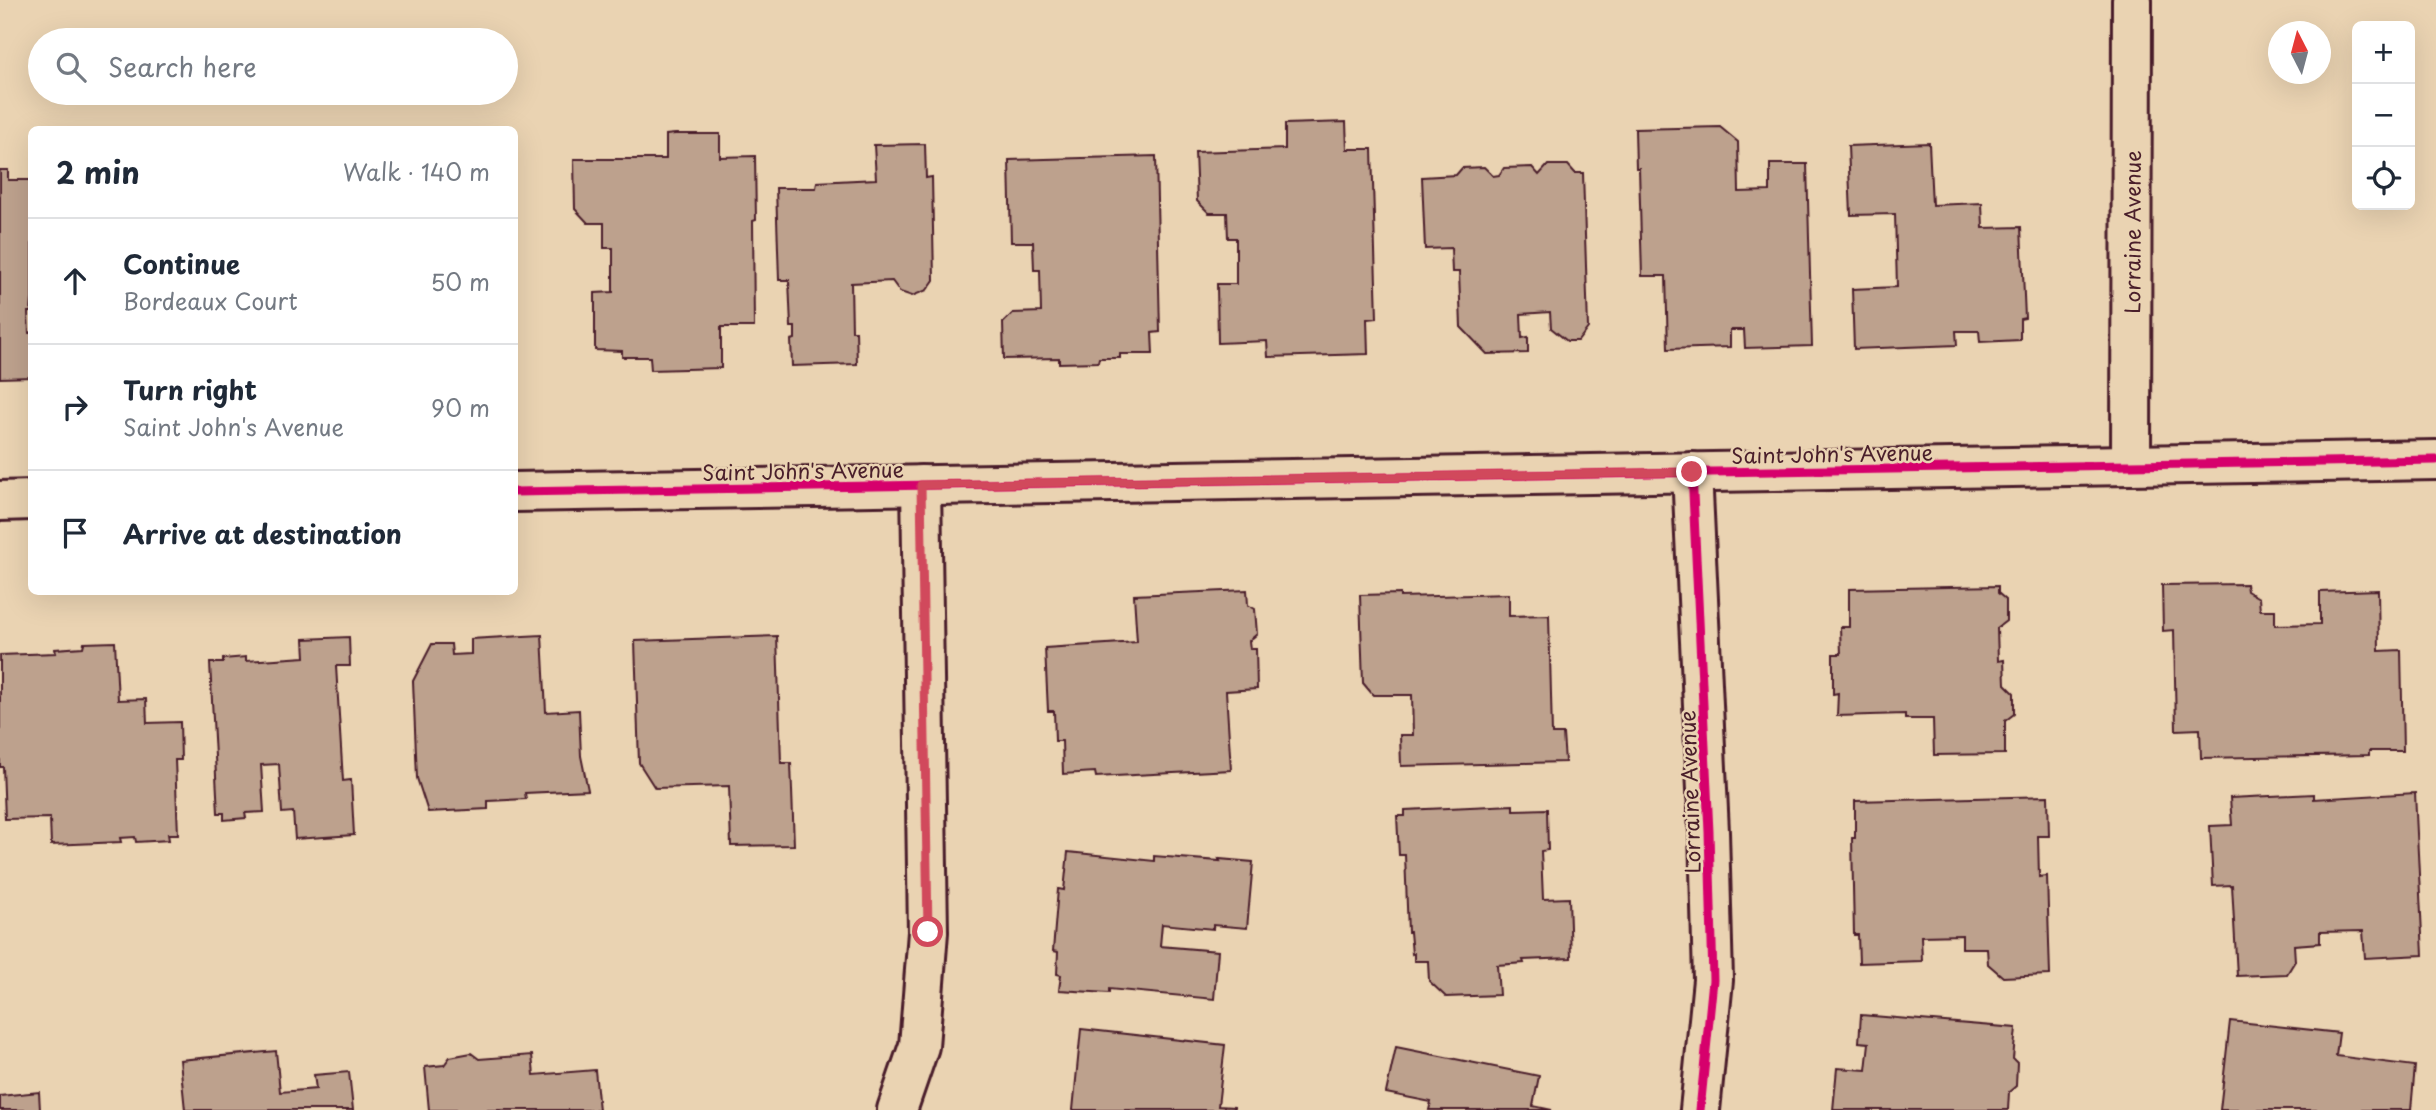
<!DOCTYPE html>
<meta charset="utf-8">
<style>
body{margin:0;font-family:"Playpen Sans",sans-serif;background:#f6f6f7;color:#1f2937}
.controls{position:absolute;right:21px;top:21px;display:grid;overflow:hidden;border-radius:10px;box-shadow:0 7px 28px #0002}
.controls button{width:63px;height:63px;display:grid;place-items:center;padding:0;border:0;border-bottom:2px solid #e0e1e3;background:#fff;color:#1f2937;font:35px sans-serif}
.compass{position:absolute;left:2268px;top:21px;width:63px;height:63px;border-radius:50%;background:#fff;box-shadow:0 7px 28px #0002;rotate:354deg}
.stop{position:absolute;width:21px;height:21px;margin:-16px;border:5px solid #d1495b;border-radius:50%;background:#fff}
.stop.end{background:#d1495b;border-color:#fff;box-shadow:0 2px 7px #0008}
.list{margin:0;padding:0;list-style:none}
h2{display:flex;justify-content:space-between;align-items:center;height:91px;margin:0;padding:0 28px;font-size:30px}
h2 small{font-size:23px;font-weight:400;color:#747a83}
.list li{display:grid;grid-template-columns:46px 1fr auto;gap:21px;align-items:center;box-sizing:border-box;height:126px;padding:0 28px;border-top:2px solid #e0e1e3}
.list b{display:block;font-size:26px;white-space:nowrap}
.list p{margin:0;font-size:23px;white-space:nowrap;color:#747a83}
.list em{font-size:23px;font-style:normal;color:#747a83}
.icon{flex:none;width:38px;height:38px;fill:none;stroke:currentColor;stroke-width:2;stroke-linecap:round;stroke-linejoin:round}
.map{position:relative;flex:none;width:2436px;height:1110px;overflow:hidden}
.search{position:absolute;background:#fff;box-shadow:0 7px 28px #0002;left:28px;top:28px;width:490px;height:77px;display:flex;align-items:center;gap:18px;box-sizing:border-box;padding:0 24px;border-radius:38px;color:#747a83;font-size:26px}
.panel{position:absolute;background:#fff;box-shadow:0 7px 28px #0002;left:28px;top:126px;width:490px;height:469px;border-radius:10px}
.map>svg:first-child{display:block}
.building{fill:#bda18d;stroke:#4a1f2b;stroke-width:2}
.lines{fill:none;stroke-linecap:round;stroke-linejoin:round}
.minor-casing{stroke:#4a1f2b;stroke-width:44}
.minor{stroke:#ead3b2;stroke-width:38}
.cycleway-casing{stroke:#ead3b2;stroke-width:13}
.cycleway{stroke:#d6006c;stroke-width:9}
.route{stroke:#d1495b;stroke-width:9}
.labels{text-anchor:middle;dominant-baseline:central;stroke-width:5;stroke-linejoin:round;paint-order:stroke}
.street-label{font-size:21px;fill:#4a1f2b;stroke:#ead3b2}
</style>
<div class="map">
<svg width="2436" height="1110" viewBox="0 0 2436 1110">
<rect width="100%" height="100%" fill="#ead3b2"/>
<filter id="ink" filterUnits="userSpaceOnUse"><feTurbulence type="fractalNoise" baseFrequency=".0143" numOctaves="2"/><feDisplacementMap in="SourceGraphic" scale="14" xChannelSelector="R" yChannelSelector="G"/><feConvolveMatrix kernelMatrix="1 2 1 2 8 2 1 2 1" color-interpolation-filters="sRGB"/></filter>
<g filter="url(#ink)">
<g class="building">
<path d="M1346,122L1347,149H1372L1377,318L1367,319L1368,354L1268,357L1267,341L1218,343L1217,284H1236V238H1228L1227,213H1209L1197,201L1195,152L1285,149V124Z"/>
<path d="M1720,127L1738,142L1739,192L1770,191V164H1807L1812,346L1745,348L1744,330H1730V347L1668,349L1666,276H1642L1639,168H1636L1635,129Z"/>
<path d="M675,134H720V157L755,156L756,220L753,221L754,327H721V368L651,370L650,357H622V351L595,350V293L613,292V248H604V223H588L575,209L574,159H666V135Z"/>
<path d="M1929,143L1932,205L1982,203L1983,228L2021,227L2025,318L2020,319V340L1980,342L1979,331H1956L1957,345L1854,349L1852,289L1897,287L1895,214L1851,215L1848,146Z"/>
<path d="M925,144L926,178L932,177L934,280L927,290L912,296L900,292L892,281L851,283L852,331H856L857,364L792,366L791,340L795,339V327H791L789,280H779L776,188H816L817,182L876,179L874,145Z"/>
<path d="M1156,156L1160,332L1152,333L1153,354H1120V358H1099L1098,362L1059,363V358L1004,359L1003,323L1013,313L1041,312L1040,270H1034L1033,242H1011L1009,160Z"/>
<path d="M1548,165H1568L1575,173H1583L1588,328L1578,341H1567L1551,328L1550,312L1521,314L1522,338L1528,337V353L1487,354L1461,327L1459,272H1452L1451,248L1425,249L1422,177L1456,175L1462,168L1484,167L1493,176L1499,175L1504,168L1532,167L1539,175Z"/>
<path d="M0,170H8V180H32V299L31,312H28L29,333H32V377L0,378Z"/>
<path d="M2246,584L2247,591L2259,598L2260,610H2275V625L2320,624V592L2378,590L2379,651L2401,650L2403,751H2369V755L2201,758L2200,729L2176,730L2174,630L2163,631L2162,585Z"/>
<path d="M1998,586V593L2006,600V621L1997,628L1998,661L2004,660L2005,684L2014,693V714L2005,721V754L1934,755L1933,719H1905V714L1837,716L1838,693L1833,694V654H1841L1840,627H1849V589Z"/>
<path d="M1247,590L1248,605L1255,609L1257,634L1249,641L1250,649H1256L1257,689L1226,691L1231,770L1096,777L1095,772L1063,774L1062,741H1055L1054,711H1048L1045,648L1137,642L1134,595Z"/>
<path d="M1400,594V597L1509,594V616L1549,615L1552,734H1563L1565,762L1401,766L1400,735H1413L1412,695H1373L1363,683L1360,595Z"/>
<path d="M542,635L546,712L579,710L581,756L588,790L525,793L526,799L488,801V809L428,812L417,778L413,681L432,644H451L452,655L471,654V639Z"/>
<path d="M777,636L781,763H791L794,845L731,846L729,786L655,788L639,763L635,641Z"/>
<path d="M349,637L350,666H336L343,781L351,780L354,835L295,839L293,812L282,813L279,764L261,765L264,812L245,813L246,818L224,820V813H218L210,663H223V659L246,657V661L305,657L304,639Z"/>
<path d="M115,642L118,700L146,699L147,723L180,722L181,760H175L178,834H168L169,840L136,842L135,837L120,838L121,842L51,845L50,818L5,819L3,767H0V655L56,653L55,649L83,647L84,643Z"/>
<path d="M2415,793L2423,955L2365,958L2363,931L2320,932V943L2294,945L2295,961L2287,974L2237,976L2232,885L2213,886L2210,826L2232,825L2230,798L2314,794V799Z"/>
<path d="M2048,796L2049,836H2038L2039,877L2047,876L2050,975L2003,977L1988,964L1987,948H1962V935L1921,936L1922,961L1859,963L1858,935H1854L1852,838H1855V801Z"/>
<path d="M1513,805V810L1547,809L1548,850L1541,851L1543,899L1569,898L1571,958L1523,960L1524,963L1497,965L1499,995L1446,997L1429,981L1428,961H1414V953L1412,954L1410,932H1408L1405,855H1399L1397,816H1405V810Z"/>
<path d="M1068,852L1154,861V856L1220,861L1219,859L1253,862L1247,928L1213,925V929L1162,924L1160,946L1218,951L1214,999L1109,989V993L1059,990L1061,975L1057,974L1058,952L1053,951L1058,889L1064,890Z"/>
<path d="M1861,1015L2016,1028L2013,1059L2017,1063L2016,1086L2009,1092L2008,1110H1833L1837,1068L1866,1070L1869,1043L1859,1042Z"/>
<path d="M2230,1021L2339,1033L2336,1056L2415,1066L2411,1110H2220Z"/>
<path d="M1081,1029L1225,1045L1218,1106L1234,1107V1110H1073Z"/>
<path d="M1396,1047L1539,1076L1533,1106L1552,1110H1429L1431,1102L1386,1093Z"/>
<path d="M276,1051L280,1092L316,1089L314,1075L349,1072L353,1110H185L180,1060Z"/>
<path d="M471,1053L479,1059L532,1055L534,1075L595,1070L599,1110H429L425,1067L444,1065L450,1057Z"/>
<path d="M39,1092L40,1110H0V1096Z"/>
</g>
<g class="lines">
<g class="minor-casing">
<g id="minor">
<path id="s1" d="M2131,465L2132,0"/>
<path d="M1692,472L1709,832L1713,980L1700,1110"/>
<path d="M514,492L2436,460"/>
<path d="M0,501L32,500"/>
<path d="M897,1110L919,1046L928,932L921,485"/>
</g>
</g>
<use href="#minor" class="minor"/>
<g class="cycleway-casing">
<g id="cycleway">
<path d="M1692,472L1709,832L1713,980L1700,1110"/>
<path d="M514,492L2436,460"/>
</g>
</g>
<use href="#cycleway" class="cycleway"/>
</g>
</g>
<g class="lines" filter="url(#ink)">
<path class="route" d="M928,932L921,485L1692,472"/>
</g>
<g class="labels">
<g class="street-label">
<text stroke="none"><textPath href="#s1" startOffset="233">Lorraine Avenue</textPath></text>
<text transform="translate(1832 453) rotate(-1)">Saint John's Avenue</text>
<text transform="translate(803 470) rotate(-1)">Saint John's Avenue</text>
<text transform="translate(1689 792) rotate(-92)">Lorraine Avenue</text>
</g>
</g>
</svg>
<div class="controls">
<button>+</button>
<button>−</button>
<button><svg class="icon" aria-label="locate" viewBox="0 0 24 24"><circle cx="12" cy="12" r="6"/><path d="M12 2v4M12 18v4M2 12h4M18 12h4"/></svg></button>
</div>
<svg class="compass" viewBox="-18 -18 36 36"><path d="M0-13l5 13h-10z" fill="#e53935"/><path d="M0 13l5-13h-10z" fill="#747a83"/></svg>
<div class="stop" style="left:928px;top:932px"></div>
<div class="stop end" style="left:1692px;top:472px"></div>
<div class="search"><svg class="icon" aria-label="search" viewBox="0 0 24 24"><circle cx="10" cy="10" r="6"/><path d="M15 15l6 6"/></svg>Search here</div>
<section class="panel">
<h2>2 min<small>Walk · 140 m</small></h2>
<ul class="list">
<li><svg class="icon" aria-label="ahead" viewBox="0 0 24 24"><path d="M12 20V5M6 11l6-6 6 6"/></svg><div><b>Continue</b><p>Bordeaux Court</p></div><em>50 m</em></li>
<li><svg class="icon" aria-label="right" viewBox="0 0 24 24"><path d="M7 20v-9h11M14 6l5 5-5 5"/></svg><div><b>Turn right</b><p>Saint John's Avenue</p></div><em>90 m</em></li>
<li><svg class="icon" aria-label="arrive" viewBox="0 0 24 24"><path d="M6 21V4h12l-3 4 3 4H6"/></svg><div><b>Arrive at destination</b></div></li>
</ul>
</section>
</div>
